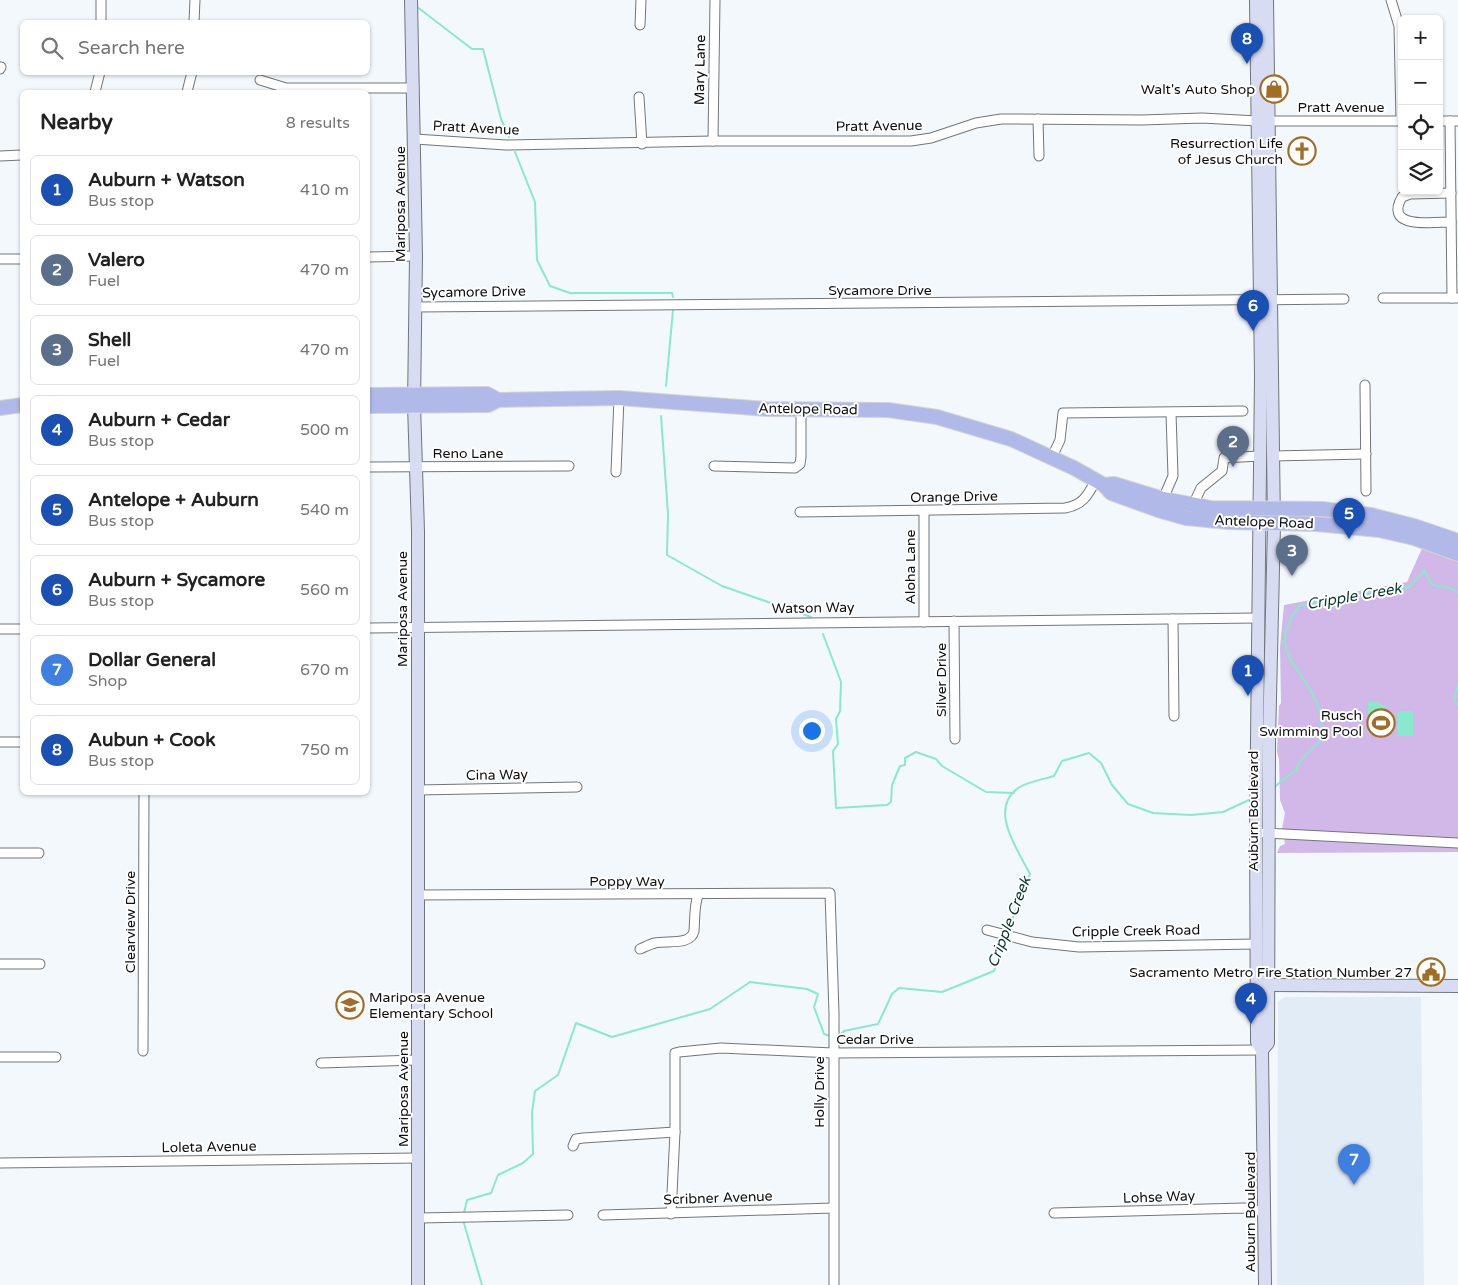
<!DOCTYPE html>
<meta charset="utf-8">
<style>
body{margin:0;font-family:"Varela Round",sans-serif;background:#f2f2f2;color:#222}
.controls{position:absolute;right:15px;top:15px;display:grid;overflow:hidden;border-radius:8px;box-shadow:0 1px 4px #0004}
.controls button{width:45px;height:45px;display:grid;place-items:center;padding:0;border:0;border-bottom:1px solid #e0e0e0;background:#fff;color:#222;font:25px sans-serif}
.you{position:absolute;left:811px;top:730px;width:18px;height:18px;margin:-12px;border:4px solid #fff;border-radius:50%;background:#1a73e8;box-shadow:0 0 0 8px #1a73e833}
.badge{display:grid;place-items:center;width:32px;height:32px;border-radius:50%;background:#a26e26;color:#fff;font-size:16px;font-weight:700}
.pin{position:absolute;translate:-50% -41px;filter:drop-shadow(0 1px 2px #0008)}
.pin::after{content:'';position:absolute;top:26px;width:18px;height:15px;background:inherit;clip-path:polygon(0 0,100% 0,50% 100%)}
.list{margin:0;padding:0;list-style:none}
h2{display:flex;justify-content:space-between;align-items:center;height:65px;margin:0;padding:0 20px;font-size:21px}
h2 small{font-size:16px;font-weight:400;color:#767676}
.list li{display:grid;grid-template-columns:32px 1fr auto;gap:15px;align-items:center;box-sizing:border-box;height:70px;margin:0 10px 10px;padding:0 10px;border:1px solid #e0e0e0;border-radius:8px}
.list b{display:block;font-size:19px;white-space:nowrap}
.list p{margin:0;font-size:16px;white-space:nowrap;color:#767676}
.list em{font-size:16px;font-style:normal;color:#767676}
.icon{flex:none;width:28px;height:28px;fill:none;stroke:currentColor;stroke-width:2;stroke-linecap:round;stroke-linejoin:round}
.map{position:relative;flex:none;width:1458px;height:1285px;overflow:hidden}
.search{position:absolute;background:#fff;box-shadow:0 1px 4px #0004;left:20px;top:20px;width:350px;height:55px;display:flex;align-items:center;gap:12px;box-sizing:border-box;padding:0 18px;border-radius:8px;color:#767676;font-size:19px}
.panel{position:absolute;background:#fff;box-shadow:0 1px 4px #0004;left:20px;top:90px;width:350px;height:705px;border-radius:8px}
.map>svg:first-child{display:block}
.built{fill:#e1ecf6}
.green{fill:#d1b8e8}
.water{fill:#88e9cd}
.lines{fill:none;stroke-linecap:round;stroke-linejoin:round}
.stream{stroke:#88e9cd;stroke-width:2}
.street-casing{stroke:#71767a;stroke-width:11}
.secondary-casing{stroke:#71767a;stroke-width:14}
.primary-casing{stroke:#d4d4d4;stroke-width:16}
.street{stroke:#fff;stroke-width:9}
.secondary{stroke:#d8dcf3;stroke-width:12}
.primary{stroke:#b1b9e8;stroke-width:14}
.labels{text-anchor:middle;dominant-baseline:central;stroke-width:4;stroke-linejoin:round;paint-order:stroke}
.street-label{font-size:14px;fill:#0e0f11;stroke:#fff}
.poi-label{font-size:14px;fill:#0e0f11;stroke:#fff;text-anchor:end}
.water-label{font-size:15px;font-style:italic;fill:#08362b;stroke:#fff}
</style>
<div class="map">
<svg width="1458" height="1285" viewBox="0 0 1458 1285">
<rect width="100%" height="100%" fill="#f3f8fd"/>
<path class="built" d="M1285,997H1421L1424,1285H1277L1278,1002Z"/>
<path class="green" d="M1423,546L1458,558V852L1277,853L1280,846L1285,844L1284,838L1280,839L1285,813L1280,800L1279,760L1277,751L1279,706L1281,703L1280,647L1284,605L1407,582Z"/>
<g class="water">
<path d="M1368,701L1377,702L1387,707L1378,713H1393V733H1368Z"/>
<rect x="1398" y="711" width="15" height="25"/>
</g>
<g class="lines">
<g class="stream">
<path d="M416,6L472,49H483L501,119L509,137"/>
<path d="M515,152L535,202L537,260L550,286L570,293H672L673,297"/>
<path d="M666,386L673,310"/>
<path d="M661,416L668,514L667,555L722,586L811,617"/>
<path d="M823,634L841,682L840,711L836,719L838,744L833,751L836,808L887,805L891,802L892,785L900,766L905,765V758L916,752L936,759L942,766L986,792L1014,793"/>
<path d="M1458,685L1454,700L1458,704"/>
<path d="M1273,788L1296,770L1301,760L1320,741C1321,729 1322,717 1318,706C1304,666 1264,653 1299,606L1355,597L1378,589L1395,592L1412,585L1424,570L1432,585L1447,587L1458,592"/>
<path d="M1007,933L1030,874C1018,850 988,810 1018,788C1027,782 1044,779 1054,776L1062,761L1089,753L1101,763L1112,785L1128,804L1153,813L1191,815L1223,812L1251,799"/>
<path d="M837,1038L844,1031L878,1024L892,994L899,988L942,992L994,971L1005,937"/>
<path d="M464,1213L467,1200L491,1193L498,1175L523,1163L533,1154L532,1113L535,1091L558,1075L576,1023L612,1037L710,1009L750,982L807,989L818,994L814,1007L824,1034L830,1036"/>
<path d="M463,1220L482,1285"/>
</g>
<g class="street-casing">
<g id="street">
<path d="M1391,0L1399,26L1401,121"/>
<path d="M101,22V0"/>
<path d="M194,22L195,0"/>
<path d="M640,25L641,0"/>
<path d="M0,69L1,67"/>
<path d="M260,80L286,88H414"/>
<path d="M95,92L100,72"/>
<path d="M187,92L192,72"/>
<path d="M639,97L642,144"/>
<path d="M1038,119L1039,156"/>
<path d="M1439,121H1458"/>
<path d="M1450,121L1452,298"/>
<path d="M415,139L506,145L713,141H911L931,138L976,123L1001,119L1142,120L1202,118L1258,121H1402"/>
<path d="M713,141L715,0"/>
<path d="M0,156L22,155"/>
<path d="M1451,193L1410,194L1402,197C1383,230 1434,222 1451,222"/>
<path d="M368,257L416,256"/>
<path d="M0,259H22"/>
<path d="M1383,298H1457"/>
<path d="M415,307L1344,299"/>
<path d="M1365,385L1366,491"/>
<path d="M1273,456L1366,454"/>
<path d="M1052,457L1060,440L1063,413L1243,411"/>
<path d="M714,466L795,468L800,464L801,457V409"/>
<path d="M368,467L569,466"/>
<path d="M616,472L619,398"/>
<path d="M1163,499L1173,476L1171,413"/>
<path d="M1193,505L1201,488L1222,471L1224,458L1259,456"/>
<path d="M800,512L1065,508C1083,505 1088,495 1096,480"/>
<path d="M924,512V622"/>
<path d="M1173,619L1174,716"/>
<path d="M954,621L955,739"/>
<path d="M368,628L1258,618"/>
<path d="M0,629H22"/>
<path d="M0,742H22"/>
<path d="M417,790L577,787"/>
<path d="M1264,833L1458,843"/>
<path d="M0,853H39"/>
<path d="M417,895L830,893L834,1013V1285"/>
<path d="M987,930L1032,942L1079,947L1256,944"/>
<path d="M640,949C645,947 650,944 655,943C666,940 691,946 694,931C695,918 694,907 698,895"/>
<path d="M0,964H40"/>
<path d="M143,1051L144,792"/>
<path d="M0,1057H56"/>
<path d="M321,1063L417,1060"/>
<path d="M573,1146L576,1139L583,1138L675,1132"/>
<path d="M0,1163L418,1158"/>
<path d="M1054,1213L1244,1208L1265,1212"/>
<path d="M671,1214L675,1132V1053L679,1052L721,1048L833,1053L1262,1050"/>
<path d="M603,1215L833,1208"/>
<path d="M419,1218L568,1215"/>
</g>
</g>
<g class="secondary-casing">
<g id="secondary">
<path d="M411,0L416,256L414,405L418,531V1285"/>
<path d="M1256,0L1261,376L1256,832L1257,1042L1262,1050L1265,1285"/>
<path d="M1269,985L1458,986"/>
<path d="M1262,1050L1268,1043L1269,741L1274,525L1267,0"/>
</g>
</g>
<g class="primary-casing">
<g id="primary">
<path d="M368,395L487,394L498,400"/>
<path d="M368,406L488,405L498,400L619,398L767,409L888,410L937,417L1011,439L1074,468L1104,485L1111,493L1158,510L1186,518L1228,522L1317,524L1379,530L1414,538L1458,554"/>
<path d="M0,408L22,405"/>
<path d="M1104,485L1114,484L1163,499L1211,508L1322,509L1371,515L1414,526L1458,541"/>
</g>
</g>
<use href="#street" class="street"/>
<use href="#secondary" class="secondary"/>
<use href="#primary" class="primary"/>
</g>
<defs>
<g id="shop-ring" transform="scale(1.4375)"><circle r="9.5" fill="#fff" stroke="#a26e26" stroke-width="1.5"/><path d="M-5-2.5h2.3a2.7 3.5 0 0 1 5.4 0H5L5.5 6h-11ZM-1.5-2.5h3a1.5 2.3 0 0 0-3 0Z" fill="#a26e26"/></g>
<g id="church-ring" transform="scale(1.4375)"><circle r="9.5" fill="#fff" stroke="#a26e26" stroke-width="1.5"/><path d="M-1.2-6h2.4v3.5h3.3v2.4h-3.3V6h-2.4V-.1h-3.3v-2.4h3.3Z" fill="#a26e26"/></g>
<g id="stadium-ring" transform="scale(1.4375)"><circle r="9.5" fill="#fff" stroke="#a26e26" stroke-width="1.5"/><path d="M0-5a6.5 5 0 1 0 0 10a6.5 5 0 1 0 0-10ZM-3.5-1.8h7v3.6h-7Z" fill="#a26e26"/></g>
<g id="civic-ring" transform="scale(1.4375)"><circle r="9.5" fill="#fff" stroke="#a26e26" stroke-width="1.5"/><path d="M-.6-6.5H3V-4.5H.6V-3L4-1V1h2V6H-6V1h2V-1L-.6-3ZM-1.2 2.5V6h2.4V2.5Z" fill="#a26e26"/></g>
<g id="school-ring" transform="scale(1.4375)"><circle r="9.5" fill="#fff" stroke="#a26e26" stroke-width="1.5"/><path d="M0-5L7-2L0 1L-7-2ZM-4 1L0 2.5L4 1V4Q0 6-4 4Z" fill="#a26e26"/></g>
</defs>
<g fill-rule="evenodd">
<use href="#shop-ring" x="1274" y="89"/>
<use href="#church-ring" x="1302" y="151"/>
<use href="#stadium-ring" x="1381" y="723"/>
<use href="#civic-ring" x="1431" y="972"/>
<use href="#school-ring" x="350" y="1005"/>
</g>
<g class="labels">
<g class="street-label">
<text transform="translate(700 70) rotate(-89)">Mary Lane</text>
<text x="1341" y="107">Pratt Avenue</text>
<text transform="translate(879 126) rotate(-1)">Pratt Avenue</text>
<text transform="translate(476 128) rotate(3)">Pratt Avenue</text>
<text transform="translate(400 204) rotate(-90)">Mariposa Avenue</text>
<text x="880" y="290">Sycamore Drive</text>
<text transform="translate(474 292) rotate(-1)">Sycamore Drive</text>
<text transform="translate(808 409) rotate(1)">Antelope Road</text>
<text x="468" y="453">Reno Lane</text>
<text transform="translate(954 497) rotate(-1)">Orange Drive</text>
<text transform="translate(1264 522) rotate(2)">Antelope Road</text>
<text transform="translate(910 567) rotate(-90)">Aloha Lane</text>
<text transform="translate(813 608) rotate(-1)">Watson Way</text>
<text transform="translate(402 609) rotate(-90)">Mariposa Avenue</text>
<text transform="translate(941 680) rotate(-90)">Silver Drive</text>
<text transform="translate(497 775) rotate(-1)">Cina Way</text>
<text transform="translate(1253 811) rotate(-90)">Auburn Boulevard</text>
<text x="627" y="881">Poppy Way</text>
<text transform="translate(130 922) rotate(-90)">Clearview Drive</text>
<text transform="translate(1136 931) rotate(-1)">Cripple Creek Road</text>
<text x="875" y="1039">Cedar Drive</text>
<text transform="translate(403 1089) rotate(-90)">Mariposa Avenue</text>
<text transform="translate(819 1092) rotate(-90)">Holly Drive</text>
<text transform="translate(209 1147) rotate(-1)">Loleta Avenue</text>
<text transform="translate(1159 1197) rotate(-2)">Lohse Way</text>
<text transform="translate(718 1198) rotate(-2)">Scribner Avenue</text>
<text transform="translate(1250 1212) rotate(-90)">Auburn Boulevard</text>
</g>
<g class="poi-label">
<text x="1255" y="89">Walt's Auto Shop</text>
<text x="1283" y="143">Resurrection Life<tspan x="1283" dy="16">of Jesus Church</tspan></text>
<text x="1362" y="715">Rusch<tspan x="1362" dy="16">Swimming Pool</tspan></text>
<text x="1412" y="972">Sacramento Metro Fire Station Number 27</text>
<text x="369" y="997" text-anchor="start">Mariposa Avenue<tspan x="369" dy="16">Elementary School</tspan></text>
</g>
<g class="water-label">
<text transform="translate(1354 596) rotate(-10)">Cripple Creek</text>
<text transform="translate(1009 922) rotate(-69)">Cripple Creek</text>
</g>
</g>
</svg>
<div class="controls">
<button>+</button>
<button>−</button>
<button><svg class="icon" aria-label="locate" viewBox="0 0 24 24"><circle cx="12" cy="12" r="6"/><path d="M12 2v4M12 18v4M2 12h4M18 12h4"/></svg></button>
<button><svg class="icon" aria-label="layers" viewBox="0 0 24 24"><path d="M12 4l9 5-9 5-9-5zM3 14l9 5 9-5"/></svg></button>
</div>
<div class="you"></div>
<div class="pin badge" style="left:1248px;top:696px;background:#1a4fb4">1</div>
<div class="pin badge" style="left:1233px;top:467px;background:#5c6f8a">2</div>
<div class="pin badge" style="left:1292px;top:576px;background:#5c6f8a">3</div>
<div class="pin badge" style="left:1251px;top:1024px;background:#1a4fb4">4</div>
<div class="pin badge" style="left:1349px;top:539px;background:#1a4fb4">5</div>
<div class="pin badge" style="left:1253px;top:331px;background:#1a4fb4">6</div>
<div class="pin badge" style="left:1354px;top:1185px;background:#3f7fe0">7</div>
<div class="pin badge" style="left:1247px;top:64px;background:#1a4fb4">8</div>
<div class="search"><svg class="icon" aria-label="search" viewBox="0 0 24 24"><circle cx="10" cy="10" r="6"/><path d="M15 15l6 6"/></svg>Search here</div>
<section class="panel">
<h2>Nearby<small>8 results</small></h2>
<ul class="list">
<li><span class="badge" style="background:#1a4fb4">1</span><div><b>Auburn + Watson</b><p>Bus stop</p></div><em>410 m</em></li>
<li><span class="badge" style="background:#5c6f8a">2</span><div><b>Valero</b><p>Fuel</p></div><em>470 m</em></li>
<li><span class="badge" style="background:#5c6f8a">3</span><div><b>Shell</b><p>Fuel</p></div><em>470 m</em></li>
<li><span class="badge" style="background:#1a4fb4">4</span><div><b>Auburn + Cedar</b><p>Bus stop</p></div><em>500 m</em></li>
<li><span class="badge" style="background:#1a4fb4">5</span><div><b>Antelope + Auburn</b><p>Bus stop</p></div><em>540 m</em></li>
<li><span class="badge" style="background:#1a4fb4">6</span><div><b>Auburn + Sycamore</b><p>Bus stop</p></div><em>560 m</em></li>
<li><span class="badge" style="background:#3f7fe0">7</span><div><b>Dollar General</b><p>Shop</p></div><em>670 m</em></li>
<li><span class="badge" style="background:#1a4fb4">8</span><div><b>Aubun + Cook</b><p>Bus stop</p></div><em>750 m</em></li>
</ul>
</section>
</div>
